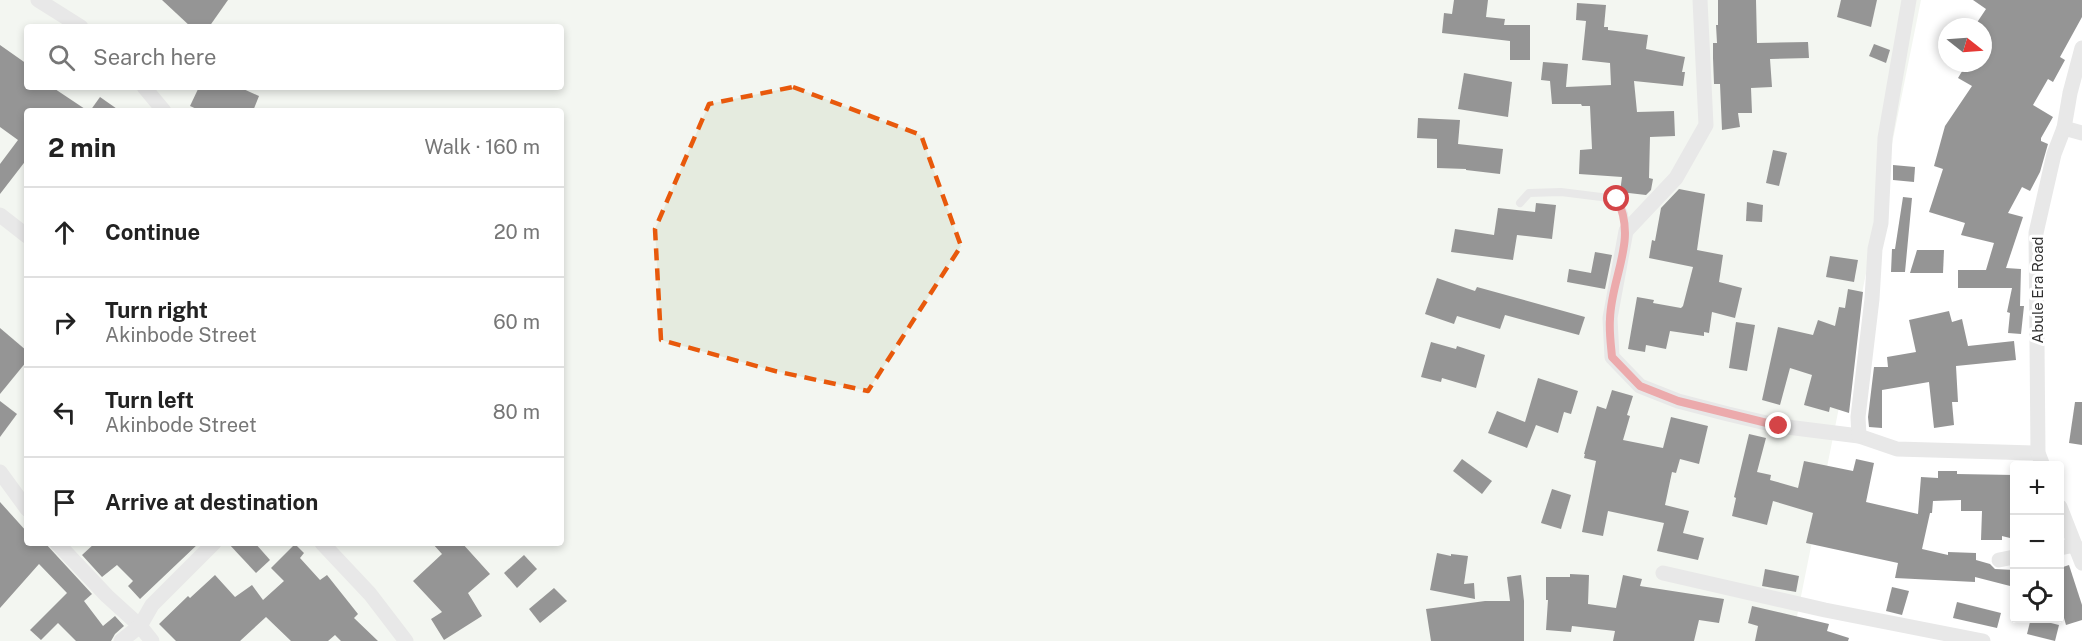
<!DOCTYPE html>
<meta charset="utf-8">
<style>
body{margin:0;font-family:"Public Sans",sans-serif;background:#f2f2f2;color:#222}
.controls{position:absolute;right:18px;bottom:18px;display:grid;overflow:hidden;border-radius:6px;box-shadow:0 3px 9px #0003}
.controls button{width:54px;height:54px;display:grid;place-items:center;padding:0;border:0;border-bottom:2px solid #e0e0e0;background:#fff;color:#222;font:30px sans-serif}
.compass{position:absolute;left:1938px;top:18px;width:54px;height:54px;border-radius:50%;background:#fff;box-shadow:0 3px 9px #0003;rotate:107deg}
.stop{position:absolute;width:18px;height:18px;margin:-14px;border:4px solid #d44447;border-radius:50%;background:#fff}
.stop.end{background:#d44447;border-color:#fff;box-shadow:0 2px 6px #0008}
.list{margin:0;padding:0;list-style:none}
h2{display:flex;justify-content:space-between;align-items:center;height:78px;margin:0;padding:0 24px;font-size:26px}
h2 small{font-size:20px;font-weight:400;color:#767676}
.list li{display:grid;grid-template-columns:39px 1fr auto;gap:18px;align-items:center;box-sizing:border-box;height:90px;padding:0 24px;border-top:2px solid #e0e0e0}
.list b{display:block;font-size:22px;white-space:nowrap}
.list p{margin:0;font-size:20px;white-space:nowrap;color:#767676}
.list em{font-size:20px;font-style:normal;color:#767676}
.icon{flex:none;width:33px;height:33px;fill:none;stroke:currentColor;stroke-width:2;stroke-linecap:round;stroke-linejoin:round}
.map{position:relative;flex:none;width:2082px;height:641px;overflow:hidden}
.search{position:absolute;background:#fff;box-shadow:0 3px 9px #0003;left:24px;top:24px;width:540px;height:66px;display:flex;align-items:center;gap:15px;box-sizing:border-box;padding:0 21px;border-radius:6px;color:#767676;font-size:22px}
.panel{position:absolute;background:#fff;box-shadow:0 3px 9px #0003;left:24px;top:108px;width:540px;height:438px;border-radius:6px}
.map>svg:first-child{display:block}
.green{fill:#e5ebdf;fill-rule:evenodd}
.building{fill:#161616}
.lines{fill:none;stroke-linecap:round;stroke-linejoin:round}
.lane{stroke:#ccc;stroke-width:8}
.street{stroke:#ccc;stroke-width:15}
.route{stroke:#d44447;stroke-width:8}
.marked{fill:none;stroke:#e8590c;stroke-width:4.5;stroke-dasharray:12 8;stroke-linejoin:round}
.labels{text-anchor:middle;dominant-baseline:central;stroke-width:6;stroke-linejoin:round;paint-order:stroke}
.street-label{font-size:15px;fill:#2f2f2f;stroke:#fff}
</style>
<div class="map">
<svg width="2082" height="641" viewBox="0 0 2082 641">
<rect width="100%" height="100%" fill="#fff"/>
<path class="green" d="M0,0H1921L1792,641H0ZM27,27H561V87H27ZM27,111H561V543H27Z"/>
<g class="building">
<path d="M162,0H228L209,27H191Z"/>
<path d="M1454,0H1488L1486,17L1505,19L1504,25H1530V60H1510V41L1442,33L1444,13L1452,14Z"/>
<path d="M1718,0H1756L1757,43L1808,42L1809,58L1770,59L1772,87L1751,88L1752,113H1738L1740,127L1722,130L1720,84H1714L1713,58V43H1717L1716,25H1718Z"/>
<path d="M1841,0H1877L1871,27L1837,17Z"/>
<path d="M1973,0H2082V17L2060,57L2065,60L2053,82L2048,79L2033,105L2053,117L2041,138V141L2048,144L2040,172L2030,191L2022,187L2008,213L2023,217L2006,268L2021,269L2020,306H2024L2021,334L2008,333L2010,313L2007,312L2012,288H1958V270H1986L1994,243L1961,235L1965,223L1929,212L1943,169L1934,166L1945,126L1972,86L1958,78L1967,63H1983V27H1974L1986,9Z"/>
<path d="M1577,3L1606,5L1604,27H1608V30L1648,35L1646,49L1685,57L1682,72H1685L1683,86L1634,81L1637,112L1674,111L1675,136L1650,137L1649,178L1653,179L1651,190L1646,195L1620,192L1622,177L1579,174L1580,150L1592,149L1590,106H1582L1581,104H1552L1550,81L1541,80L1543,62L1568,64L1566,87L1611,85L1610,63L1582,60L1586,21L1576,20Z"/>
<path d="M1874,44L1890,50L1886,63L1869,56Z"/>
<path d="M0,45L27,64V87H52L88,111H27V159L0,194V164L18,140L0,127Z"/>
<path d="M1464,73L1512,82L1508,117L1458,109Z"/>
<path d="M199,87H239L259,96L253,111H201L190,106Z"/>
<path d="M100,97L120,111H90Z"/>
<path d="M1418,118L1460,120L1458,144L1503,149L1500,174L1466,170V169L1437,168V139L1417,138Z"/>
<path d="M1773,150L1787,153L1779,186L1766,183Z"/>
<path d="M1893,165L1915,167L1914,182L1893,180Z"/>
<path d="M1679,189L1705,194L1697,250L1723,255L1719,282L1742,288L1735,318L1712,312L1709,333L1704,332V336L1670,331L1666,349L1646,345L1645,352L1628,349L1637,297L1654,300L1653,303L1681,308L1683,306L1693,267L1649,258L1652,240L1655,241L1661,208Z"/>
<path d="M1903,197L1912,198L1905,272H1891L1892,249H1895Z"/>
<path d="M1747,202L1763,205L1762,222L1746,221Z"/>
<path d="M1536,203L1556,205L1552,239L1517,235L1513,260L1451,252L1455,229L1494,235L1498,208L1535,212Z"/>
<path d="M1917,250H1944L1943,273H1910Z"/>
<path d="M1595,252L1612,255L1605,289L1567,282L1569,269L1591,273Z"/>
<path d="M1830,256L1858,260L1854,282L1826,277Z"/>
<path d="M1437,278L1475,291L1477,287L1585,317L1579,335L1505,315L1500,329L1457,316L1454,324L1425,314Z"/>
<path d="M1848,289L1863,292L1849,413L1830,407L1829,412L1804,405L1812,375L1790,368L1780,405L1762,400L1778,327L1813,335L1818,320L1835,326L1839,307L1845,308Z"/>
<path d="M1949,311L1952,322L1962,319L1968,346L2014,341L2016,360L1956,366L1958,402H1952L1954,425L1934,428L1929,382L1882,390V428L1869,427L1868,417L1874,367H1888L1887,357L1916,352L1909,320Z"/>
<path d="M1736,322L1755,325L1747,371L1729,368Z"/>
<path d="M0,328L27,351V361L0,394Z"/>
<path d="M1431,342L1456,349L1457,346L1485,355L1476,388L1442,378L1441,382L1421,377Z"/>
<path d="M1538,378L1578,391L1571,414L1564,412L1558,433L1536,425L1527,448L1488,433L1497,411L1525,422Z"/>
<path d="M1612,390L1633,396L1627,415L1630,416L1623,440L1663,448L1671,417L1708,426L1699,464L1680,459L1676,473L1672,472L1665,505L1689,511L1683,533L1704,538L1698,560L1657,551L1664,523L1608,511L1603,536L1582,532L1596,461L1584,458L1585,454H1584L1597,406L1606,409Z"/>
<path d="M0,401L17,414L0,437Z"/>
<path d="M2075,402H2082V445L2069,443Z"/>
<path d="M1749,434L1766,438L1757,472L1771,475L1770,480L1798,488L1804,461L1853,471L1856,459L1874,463L1866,502L1918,514L1921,477L1938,478V471H1957V474L2014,475V539L2002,536V540H1981L1982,511H1961V500L1933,501L1932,513H1930L1922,549L1948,555V552L1976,553V560L1990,564L1995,569L2014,570V587L1975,577V582L1895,578L1898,563L1806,543L1813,513L1773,501L1767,525L1732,516L1736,498L1734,497Z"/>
<path d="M1462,459L1492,481L1482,494L1453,471Z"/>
<path d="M1552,489L1571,495L1561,529L1541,523Z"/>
<path d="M0,502L27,532V543H45L92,594L84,601L103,626L115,616L124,626L115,634L111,641H76L58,623L41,640L30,630L67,593L39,564L0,608Z"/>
<path d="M95,543H199L140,599L128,586L133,581L117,565L102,577L82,555Z"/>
<path d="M228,543H255L270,560L256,573Z"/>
<path d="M432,543H462L490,574L468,593L482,616L444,640L431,619L442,612L413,581L442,554Z"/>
<path d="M295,544L304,553L300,558L320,580L327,575L358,614L354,618L378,641H341L335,635L328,641H291L266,617L240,641H176L159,624L188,596L190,598L215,575L235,597L252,585L263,600L284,581L271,568Z"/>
<path d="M1437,553L1451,556V554L1468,556L1464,584L1474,583L1475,599L1430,590Z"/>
<path d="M524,555L537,569L517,588L504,573Z"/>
<path d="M2069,565L2082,605V620L2066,625L2060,604V568Z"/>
<path d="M1765,569L1799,576L1796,592L1762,586Z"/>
<path d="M1570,574L1589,575L1588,604L1616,608L1623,575L1642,579L1640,586L1724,599L1719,623L1699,620L1694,641H1613L1615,631L1572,626L1571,632L1546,630L1548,600H1546V577H1570Z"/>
<path d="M1521,575L1524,601V641H1431L1426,609L1485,601H1510L1507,577Z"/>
<path d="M1892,587L1909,591L1902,615L1886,611Z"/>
<path d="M554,588L567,601L540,623L529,609Z"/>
<path d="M1957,602L2001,613L1997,628L1953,618Z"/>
<path d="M1752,606L1829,624L1827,631L1849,638L1848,641H1755L1758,626L1748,623Z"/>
<path d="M2031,618L2059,625L2055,641L2027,634Z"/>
</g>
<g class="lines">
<path class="lane" d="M1520,203L1529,193L1561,192L1617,199L1624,214L1626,229"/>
<g class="street">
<path d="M38,0L81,27"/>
<path d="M1700,0L1706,125L1676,178L1626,231L1610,318L1612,357L1640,386L1678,401L1728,414L1779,426L1859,436L1897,449L2038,453"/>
<path d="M144,87L164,111"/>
<path d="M2064,128L2082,133"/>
<path d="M0,215L27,236"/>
<path d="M1859,436L1858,417L1872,299L1875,249L1881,223L1885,138L1909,0"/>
<path d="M2043,466L2038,453L2036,233L2054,154L2064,128L2070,93L2082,48"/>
<path d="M0,472L27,509"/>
<path d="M2060,507L2082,563"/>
<path d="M57,543L107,596L140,626L152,641"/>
<path d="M322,543L370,594L406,641"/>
<path d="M2060,548L2075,545"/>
<path d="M1999,560L2014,557"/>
<path d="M1663,573L1825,610L1983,641"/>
<path d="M121,641L140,626L152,605L214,543"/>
</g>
</g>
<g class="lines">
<path class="route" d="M1617,199C1638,240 1611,277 1610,319C1609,332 1611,345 1612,357L1640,386L1678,401L1779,426"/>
</g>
<path d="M0 0H2082V641H0ZM793,87L921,135L961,246L868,391L775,371L661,340L655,229L709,104Z" fill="#fff" fill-opacity=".55" fill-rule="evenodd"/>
<path class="marked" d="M793,87L921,135L961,246L868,391L775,371L661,340L655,229L709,104Z"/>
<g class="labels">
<g class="street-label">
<text transform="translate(2037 290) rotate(-90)">Abule Era Road</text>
</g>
</g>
</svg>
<div class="controls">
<button>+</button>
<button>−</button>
<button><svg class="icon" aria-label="locate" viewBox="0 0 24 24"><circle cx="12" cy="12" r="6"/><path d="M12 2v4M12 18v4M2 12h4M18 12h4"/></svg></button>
</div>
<svg class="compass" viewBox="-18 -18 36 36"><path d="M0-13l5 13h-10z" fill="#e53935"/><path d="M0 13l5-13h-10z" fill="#767676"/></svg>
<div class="stop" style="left:1617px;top:199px"></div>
<div class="stop end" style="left:1779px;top:426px"></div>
<div class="search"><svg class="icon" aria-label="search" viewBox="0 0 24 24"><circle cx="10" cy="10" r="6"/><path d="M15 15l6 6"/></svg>Search here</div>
<section class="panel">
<h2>2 min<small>Walk · 160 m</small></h2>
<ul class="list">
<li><svg class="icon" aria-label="ahead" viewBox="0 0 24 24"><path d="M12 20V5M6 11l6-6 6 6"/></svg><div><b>Continue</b></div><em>20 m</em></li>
<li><svg class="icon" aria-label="right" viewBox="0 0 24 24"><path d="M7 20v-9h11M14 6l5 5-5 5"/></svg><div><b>Turn right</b><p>Akinbode Street</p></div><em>60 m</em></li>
<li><svg class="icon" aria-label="left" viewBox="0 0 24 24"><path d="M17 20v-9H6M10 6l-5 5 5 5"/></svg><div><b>Turn left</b><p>Akinbode Street</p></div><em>80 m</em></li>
<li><svg class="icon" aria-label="arrive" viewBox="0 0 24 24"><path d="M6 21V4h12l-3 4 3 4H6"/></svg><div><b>Arrive at destination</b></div></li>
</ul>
</section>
</div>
